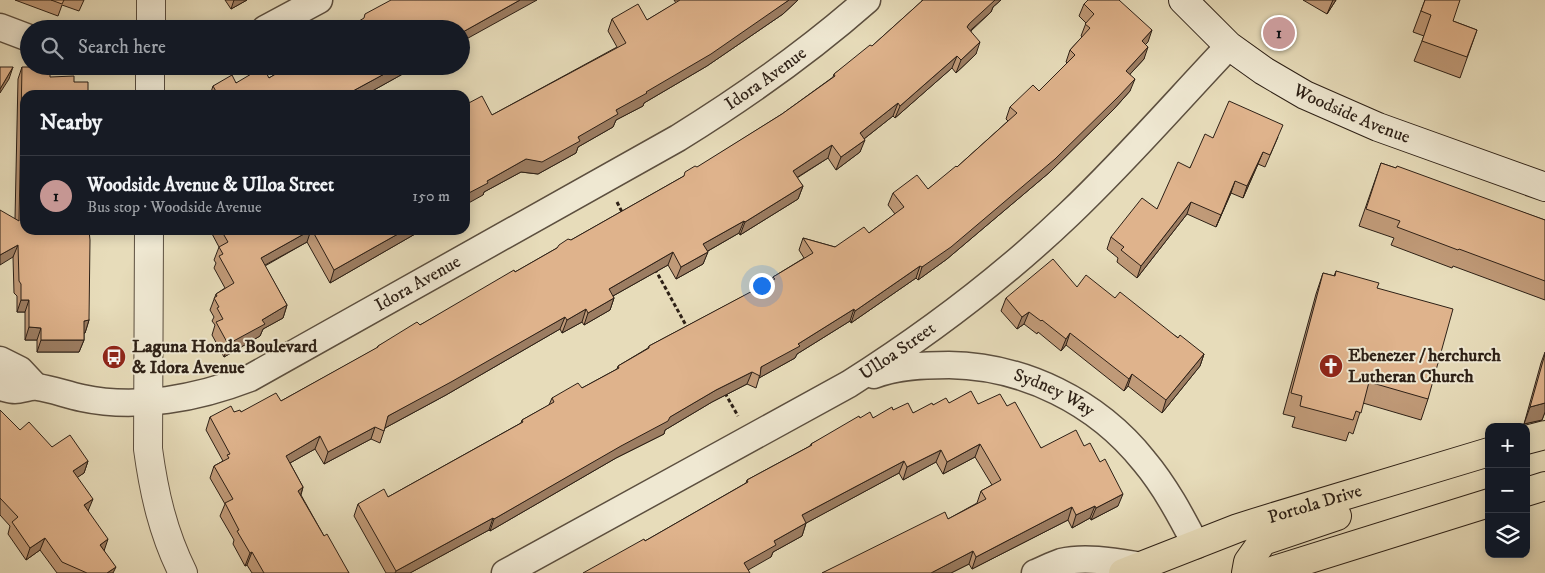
<!DOCTYPE html>
<meta charset="utf-8">
<style>
body{margin:0;font-family:"IM FELL DW Pica",serif;background:#242831;color:#f1f3f6}
.controls{position:absolute;right:15px;bottom:15px;display:grid;overflow:hidden;border-radius:10px;box-shadow:0 2px 12px #0003}
.controls button{width:45px;height:45px;display:grid;place-items:center;padding:0;border:0;border-bottom:1px solid #363941;background:#171b24;color:#f1f3f6;font:25px sans-serif}
.you{position:absolute;left:761px;top:285px;width:18px;height:18px;margin:-12px;border:4px solid #fff;border-radius:50%;background:#1a73e8;box-shadow:0 0 0 8px #1a73e833}
.badge{display:grid;place-items:center;width:32px;height:32px;border-radius:50%;background:#c59692;color:#111;font-size:16px;font-weight:700}
.pin{position:absolute;translate:-50% -50%;border:2px solid #fff;box-shadow:0 1px 5px #0006}
.list{margin:0;padding:0;list-style:none}
h2{display:flex;justify-content:space-between;align-items:center;height:65px;margin:0;padding:0 20px;font-size:21px}
h2 small{font-size:16px;font-weight:400;color:#9ea1a6}
.list li{display:grid;grid-template-columns:32px 1fr auto;gap:15px;align-items:center;box-sizing:border-box;height:80px;padding:0 20px;border-top:1px solid #363941}
.list b{display:block;font-size:19px;white-space:nowrap}
.list p{margin:0;font-size:16px;white-space:nowrap;color:#9ea1a6}
.list em{font-size:16px;font-style:normal;color:#9ea1a6}
.icon{flex:none;width:28px;height:28px;fill:none;stroke:currentColor;stroke-width:2;stroke-linecap:round;stroke-linejoin:round}
.map{position:relative;flex:none;width:1545px;height:573px;overflow:hidden}
.search{position:absolute;background:#171b24;box-shadow:0 2px 12px #0003;left:20px;top:20px;width:450px;height:55px;display:flex;align-items:center;gap:12px;box-sizing:border-box;padding:0 18px;border-radius:28px;color:#9ea1a6;font-size:19px}
.panel{position:absolute;background:#171b24;box-shadow:0 2px 12px #0003;left:20px;top:90px;width:450px;height:145px;border-radius:15px}
.map>svg:first-child{display:block}
.lines{fill:none;stroke-linecap:round;stroke-linejoin:round}
.minor-casing{stroke:#5c4f3f;stroke-width:29}
.tertiary-casing{stroke:#5c4f3f;stroke-width:30}
.secondary-casing{stroke:#2d2016;stroke-width:30}
.primary-casing{stroke:#2d2016;stroke-width:30}
.path{stroke:#2d2016;stroke-width:3;stroke-dasharray:4 2.5;stroke-linecap:butt}
.minor{stroke:#efe8d2;stroke-width:26}
.tertiary{stroke:#efe8d2;stroke-width:28}
.secondary{stroke:#efe8d2;stroke-width:28}
.primary{stroke:#e7dcba;stroke-width:28}
.wall{fill:#c09a78;stroke:#2d2016}
.shaded-wall{fill:#9c7d62;stroke:#2d2016}
.building{fill:#dfb38c;stroke:#2d2016}
.labels{text-anchor:middle;dominant-baseline:central;stroke-width:4;stroke-linejoin:round;paint-order:stroke}
.street-label{font-size:18px;fill:#2d2016;stroke:#efe8d2}
.poi-label{font-size:18px;font-weight:bold;fill:#2d2016;stroke:#efe8d2;text-anchor:start}
</style>
<div class="map">
<svg width="1545" height="573" viewBox="0 0 1545 573">
<rect width="100%" height="100%" fill="#e7dcba"/>
<filter id="stains"><feTurbulence type="fractalNoise" baseFrequency=".004" numOctaves="4"/><feColorMatrix values="0 0 0 0 .2 0 0 0 0 .09 0 0 0 0 .02 0 0 0 .5 -.17"/></filter>
<radialGradient id="worn" r=".72"><stop offset=".6" stop-color="#630" stop-opacity="0"/><stop offset="1" stop-color="#630" stop-opacity=".3"/></radialGradient>
<g class="lines">
<g class="minor-casing">
<g id="minor">
<path d="M0,27L29,38"/>
<path d="M265,29L319,0"/>
<path d="M0,360L20,370L35,386"/>
<path id="s1" d="M874,375C897,366 924,365 949,365C1024,366 1097,402 1144,461C1165,486 1181,516 1196,545"/>
<path id="s2" d="M0,387C5,388 10,390 15,390C22,390 30,386 37,387C52,389 67,395 82,398C137,410 198,398 250,378L678,138C744,97 808,52 867,0"/>
<path id="s3" d="M505,573L849,384C928,334 1002,278 1069,214C1125,161 1176,102 1229,46"/>
<path d="M1035,573C1043,570 1052,565 1061,562C1086,556 1117,562 1142,566"/>
</g>
</g>
<g class="tertiary-casing">
<g id="tertiary">
<path d="M151,29V0"/>
<path d="M150,95V66"/>
<path d="M149,230L148,449C154,493 163,533 183,573"/>
</g>
</g>
<g class="secondary-casing">
<g id="secondary">
<path id="s4" d="M1183,0L1229,46L1264,71L1305,95L1378,127L1545,187"/>
</g>
</g>
<g class="primary-casing">
<g id="primary">
<path d="M1526,440L1545,435"/>
<path d="M1526,492L1545,486"/>
<path id="s5" d="M1123,573L1238,528L1270,518L1489,452"/>
<path d="M1246,573L1248,562L1263,541L1337,516"/>
<path d="M1265,573L1489,503"/>
</g>
</g>
<g class="path">
<path d="M617,202L623,214"/>
<path d="M655,269L688,329"/>
<path d="M725,393L738,416"/>
</g>
<use href="#minor" class="minor"/>
<use href="#tertiary" class="tertiary"/>
<use href="#secondary" class="secondary"/>
<use href="#primary" class="primary"/>
</g>
<g class="wall">
<path d="M15,0H84L79,11L62,5L58,16Z"/>
<path d="M225,0H247L231,9Z"/>
<path d="M674,0H798L783,14L707,66L644,103L643,106L616,120L613,127L578,147L576,153L538,174L521,172L484,192L483,195L492,115L617,47L608,31L612,19L647,20L676,3Z"/>
<path d="M922,0H1001L993,7L991,12L971,31L976,54L956,73L952,68L895,118L893,116L864,139L860,152L836,170L828,158L797,178L803,186L798,199L740,235L739,233L708,251L703,264L676,279L668,265L613,296L614,298L610,310L584,325L582,322L562,333L560,329L446,395L385,428L380,443L371,439L324,464L315,449L290,463L303,487L301,495L324,536L349,573H252L247,565L245,566L233,544L234,540L220,516L225,504L210,478L214,466L223,461L206,430L210,417L234,412H241L281,401L377,348L378,346L420,325L515,272L571,240L684,176L782,114L833,77L834,74L872,46L922,1Z"/>
<path d="M1303,0H1336L1327,14Z"/>
<path d="M1425,0L1453,21L1477,30L1460,78L1414,61L1424,36L1413,32Z"/>
<path d="M1084,4L1148,42L1145,44L1144,59L1130,74V91L1114,109L1050,172L947,259L918,280L916,278L851,323L850,321L797,354L795,358L759,378L756,388L747,384L712,402L665,430L664,434L616,458L490,531L489,530L410,573H386L354,516L358,504L388,497L521,423L522,420L549,405L552,398L582,388L617,369L618,366L648,348L649,346L772,281L773,277L804,258L799,250L803,238L835,247L869,233L895,214L888,205L893,193L928,189L957,167L1008,121L1006,119L1010,107L1039,91L1067,63L1066,62L1070,50L1082,37L1081,36L1086,23L1079,16Z"/>
<path d="M289,66H417L365,95H210L213,86L269,78Z"/>
<path d="M22,67L25,95L89,320L85,333H84V340L79,352H37V340H25V312H17V296L14,293L13,257L15,219L18,79Z"/>
<path d="M1278,137L1265,167L1258,164L1243,198L1231,193L1216,227L1187,214L1137,278L1117,262L1118,258L1107,249L1111,237L1157,209L1213,138Z"/>
<path d="M1381,163L1545,220V300L1453,266L1452,268L1391,245L1394,238L1359,226Z"/>
<path d="M210,230H422L330,283L307,242L265,266L287,305L283,318L263,329L260,336L224,357L212,335L215,325L212,321L214,317L210,310L216,294L225,288L214,268L216,263L214,260L219,247Z"/>
<path d="M1336,271L1377,288L1428,399L1421,420L1363,403L1353,434L1349,432L1346,441L1292,427L1295,417L1283,414L1316,294L1323,273L1334,276Z"/>
<path d="M1077,287L1115,298L1204,354L1200,366L1162,413L1128,386L1124,391L1066,345L1061,351L1038,332L1037,334L1024,324L1017,329L1001,311L1006,298Z"/>
<path d="M1545,352V412L1542,420L1524,424L1541,363Z"/>
<path d="M949,403L978,404L1007,406L1041,448L1084,446L1118,506L1091,520L1090,518L1072,528L1068,520L972,569L969,564L951,573H822L948,519L977,503L981,491L992,485L975,457L943,474L936,462L903,480L899,473L806,523L802,536L773,552L771,557L645,541L746,483L747,480L810,446L811,444L860,418H873L893,410L913,413L933,405Z"/>
<path d="M0,410L20,430L52,447L88,461L84,473L77,477L88,511L113,573H57L40,550L26,560L8,534L10,526L0,515Z"/>
</g>
<g class="shaded-wall">
<path d="M234,0H247L231,9Z"/>
<path d="M520,0H537L461,42V33Z"/>
<path d="M789,0H798L783,14L707,66L644,103L643,106L616,120L613,127L578,147L576,153L538,174L521,172L484,192L483,195L465,205V195L487,181L526,159L578,137L616,110Z"/>
<path d="M993,0H1001L993,7L991,12L964,36L967,27L969,24Z"/>
<path d="M1333,0H1336L1327,14Z"/>
<path d="M1152,30L1148,42L1137,53L1142,41Z"/>
<path d="M980,42L976,54L956,73L961,60Z"/>
<path d="M1148,47L1144,59L1122,83L1126,71Z"/>
<path d="M957,56L952,68L895,118L900,106Z"/>
<path d="M399,66H417L365,95H351V92Z"/>
<path d="M13,67L9,79L0,93V89Z"/>
<path d="M1135,79L1130,91L1114,109L1050,172L947,259L918,280L922,267Z"/>
<path d="M898,103L893,116L855,146L860,133Z"/>
<path d="M865,140L860,152L836,170L841,157Z"/>
<path d="M832,145L828,158L788,183L793,171Z"/>
<path d="M1263,152L1258,164L1243,198L1247,186Z"/>
<path d="M1235,181L1231,193L1216,227L1221,215Z"/>
<path d="M803,186L798,199L740,235L745,222Z"/>
<path d="M1191,202L1187,214L1137,278L1141,266Z"/>
<path d="M744,221L739,233L699,256L703,244Z"/>
<path d="M311,230L307,242L256,270L261,258Z"/>
<path d="M405,230H422L330,283L334,270Z"/>
<path d="M18,245L13,257L0,265V255Z"/>
<path d="M673,252L668,265L604,301L609,289Z"/>
<path d="M708,252L703,264L676,279L681,267Z"/>
<path d="M920,266L916,278L851,323L855,311Z"/>
<path d="M614,298L610,310L584,325L588,313Z"/>
<path d="M21,300H29L25,312H17Z"/>
<path d="M287,305L283,318L263,329L260,336L224,357L228,344L262,320Z"/>
<path d="M586,309L582,322L562,333L567,320Z"/>
<path d="M854,309L850,321L797,354L795,358L759,378L761,367Z"/>
<path d="M1029,312L1024,324L1017,329L1022,317Z"/>
<path d="M565,317L560,329L446,395L383,429L388,416Z"/>
<path d="M89,320L85,333H79L84,321Z"/>
<path d="M29,327L41,328L37,340H25Z"/>
<path d="M1070,333L1066,345L1061,351L1066,339Z"/>
<path d="M41,340H84L79,352H37Z"/>
<path d="M1204,354L1200,366L1162,413L1166,400Z"/>
<path d="M752,372L747,384L712,402L665,430L664,434L616,458L490,531L494,519L716,390Z"/>
<path d="M1132,374L1128,386L1124,391L1129,379Z"/>
<path d="M1545,403V412L1542,420L1524,424L1530,407Z"/>
<path d="M375,427L371,439L324,464L328,452Z"/>
<path d="M320,436L315,449L281,468L286,456Z"/>
<path d="M980,444L975,457L943,474L947,462Z"/>
<path d="M941,450L936,462L903,480L907,467Z"/>
<path d="M88,461L84,473L69,483L73,471Z"/>
<path d="M904,461L899,473L797,528L802,515Z"/>
<path d="M303,487L299,500L298,491Z"/>
<path d="M1123,494L1118,506L1091,520L1096,508Z"/>
<path d="M93,499L88,511L84,505Z"/>
<path d="M1095,506L1090,518L1072,528L1076,515Z"/>
<path d="M1072,507L1068,520L972,569L976,557Z"/>
<path d="M493,518L489,530L410,573H395L396,571Z"/>
<path d="M806,523L802,536L773,552L771,557L743,573L744,563L774,541Z"/>
<path d="M45,538L40,550L26,560L30,548Z"/>
<path d="M108,539L104,551L100,545Z"/>
<path d="M973,551L969,564L951,573H931Z"/>
<path d="M252,552L247,565L245,566L250,553Z"/>
<path d="M116,567L113,573H107Z"/>
</g>
<g class="building">
<path d="M51,0H64L62,4Z"/>
<path d="M391,0H520L461,33V29H346L364,18L365,14Z"/>
<path d="M680,0H789L711,54L646,92L647,93L616,110L618,114L578,137L580,141L542,162L526,159L487,181L488,183L465,195V105L482,96L492,115L626,43L612,19L638,4L647,20Z"/>
<path d="M923,0H995L969,24L967,27L980,42L961,60L957,56L900,106L898,103L860,133L865,140L841,157L832,145L793,171L803,186L745,222L744,221L703,244L708,252L681,267L673,252L609,289L614,298L588,313L586,309L567,320L565,317L451,382L388,416L384,431L375,427L328,452L320,436L286,456L303,487L298,491L324,536L327,534L349,573H264L252,552L250,553L237,531L239,530L225,503L233,499L214,466L229,458L227,455L230,454L210,417L231,406L234,412L240,410L241,412L276,393L281,401L378,347V346L417,322L420,325L514,270L515,272L557,248L559,245L568,239L571,240L684,176L685,172L695,166L697,167L782,114L835,76L834,74L870,45L872,46Z"/>
<path d="M1088,0H1119L1152,30L1142,41L1148,47L1126,71L1135,79L1118,97L1055,159L951,247L922,267L920,266L855,311L854,309L798,344L800,346L761,367L760,376L752,372L716,390L670,417L668,421L621,446L494,519L493,518L396,571L358,504L384,489L388,497L523,422L522,420L554,402L552,398L578,383L582,388L619,368L618,366L649,348V346L775,279L773,277L813,253L803,238L835,247L864,227L869,233L904,207L893,193L917,175L928,189L956,166L957,167L1017,113L1010,107L1033,85L1039,91L1075,55L1070,50L1090,28L1085,24L1094,14L1084,4Z"/>
<path d="M1425,0H1460L1453,21L1477,30L1467,57L1422,41L1431,15L1421,11Z"/>
<path d="M289,66H399L351,92L353,95H218L213,86L232,75L236,83L263,67L269,78Z"/>
<path d="M0,67H13L0,89Z"/>
<path d="M22,67H50V77L74,76V82H88V95H25V230H89L90,240L89,320L84,321V340H41V328L29,327V300H21V284L19,281L18,245L0,255V210L19,221Z"/>
<path d="M1229,101L1283,125L1270,155L1263,152L1247,186L1235,181L1221,215L1191,202L1141,266L1121,250L1124,247L1111,237L1142,198L1157,209L1178,162L1190,168L1205,134L1213,138Z"/>
<path d="M1381,163L1396,168L1397,166L1545,220V281L1459,249L1458,250L1397,227L1400,221L1366,209Z"/>
<path d="M221,230H311L261,258L287,305L262,320L265,324L228,344L216,322L223,319L217,308L219,307L214,298L217,296L216,294L234,283L219,256L223,254L219,247L228,242Z"/>
<path d="M312,230H405L334,270Z"/>
<path d="M1053,259L1077,287L1086,275L1115,298L1120,292L1178,338L1180,335L1204,354L1166,400L1132,374L1129,379L1070,333L1066,339L1042,320L1041,321L1029,312L1022,317L1006,298Z"/>
<path d="M1336,271L1379,283L1377,288L1453,309L1428,399L1369,382L1361,413L1356,411L1353,420L1300,406L1302,396L1291,393L1323,273L1335,276Z"/>
<path d="M1545,354V403L1530,407Z"/>
<path d="M971,391L978,404L1000,394L1007,406L1015,402L1041,448L1076,430L1084,446L1090,443L1100,462L1105,459L1123,494L1096,508L1095,506L1076,515L1072,507L976,557L973,551L931,573H822L945,512L948,519L986,499L981,491L1001,480L980,444L947,462L941,450L907,467L904,461L802,515L806,523L774,541L776,545L744,563L750,573H583L644,539L645,541L748,482L747,480L812,445L811,444L859,416L860,418L870,412L873,418L892,407L893,410L908,403L913,413L932,403L933,405L946,398L949,403Z"/>
<path d="M0,410L20,430L29,422L52,447L70,435L88,461L73,471L93,499L84,505L108,539L100,545L116,567L107,573H87L62,562L45,538L30,548L12,522L18,517L0,498Z"/>
</g>
<defs>
<g id="bus-disc" transform="scale(1.25)"><circle r="9.5" fill="#8f2418" stroke="#efe8d2"/><path d="M-5-6H5V4H4V6H2V4H-2V6H-4V4H-5ZM-3.5-4V0h7V-4ZM-3.5 1.2v1.5H-2V1.2ZM2 1.2v1.5H3.5V1.2Z" fill="#fff"/></g>
<g id="church-disc" transform="scale(1.25)"><circle r="9.5" fill="#8f2418" stroke="#efe8d2"/><path d="M-1.2-6h2.4v3.5h3.3v2.4h-3.3V6h-2.4V-.1h-3.3v-2.4h3.3Z" fill="#fff"/></g>
</defs>
<g fill-rule="evenodd">
<use href="#bus-disc" x="114" y="357"/>
<use href="#church-disc" x="1331" y="366"/>
</g>
<g class="labels">
<g class="street-label">
<text stroke="none"><textPath href="#s2" startOffset="852">Idora Avenue</textPath></text>
<text stroke="none"><textPath href="#s4" startOffset="206">Woodside Avenue</textPath></text>
<text stroke="none"><textPath href="#s2" startOffset="448">Idora Avenue</textPath></text>
<text stroke="none"><textPath href="#s3" startOffset="451">Ulloa Street</textPath></text>
<text stroke="none"><textPath href="#s1" startOffset="186">Sydney Way</textPath></text>
<text stroke="none"><textPath href="#s5" startOffset="204">Portola Drive</textPath></text>
</g>
<g class="poi-label">
<text x="132" y="347">Laguna Honda Boulevard<tspan x="132" dy="21">&amp; Idora Avenue</tspan></text>
<text x="1348" y="356">Ebenezer / herchurch<tspan x="1348" dy="21">Lutheran Church</tspan></text>
</g>
</g>
<rect width="100%" height="100%" filter="url(#stains)"/>
<rect width="100%" height="100%" fill="url(#worn)"/>
</svg>
<div class="controls">
<button>+</button>
<button>−</button>
<button><svg class="icon" aria-label="layers" viewBox="0 0 24 24"><path d="M12 4l9 5-9 5-9-5zM3 14l9 5 9-5"/></svg></button>
</div>
<div class="you"></div>
<div class="pin badge" style="left:1279px;top:33px">1</div>
<div class="search"><svg class="icon" aria-label="search" viewBox="0 0 24 24"><circle cx="10" cy="10" r="6"/><path d="M15 15l6 6"/></svg>Search here</div>
<section class="panel">
<h2>Nearby<small></small></h2>
<ul class="list">
<li><span class="badge">1</span><div><b>Woodside Avenue &amp; Ulloa Street</b><p>Bus stop · Woodside Avenue</p></div><em>150 m</em></li>
</ul>
</section>
</div>
